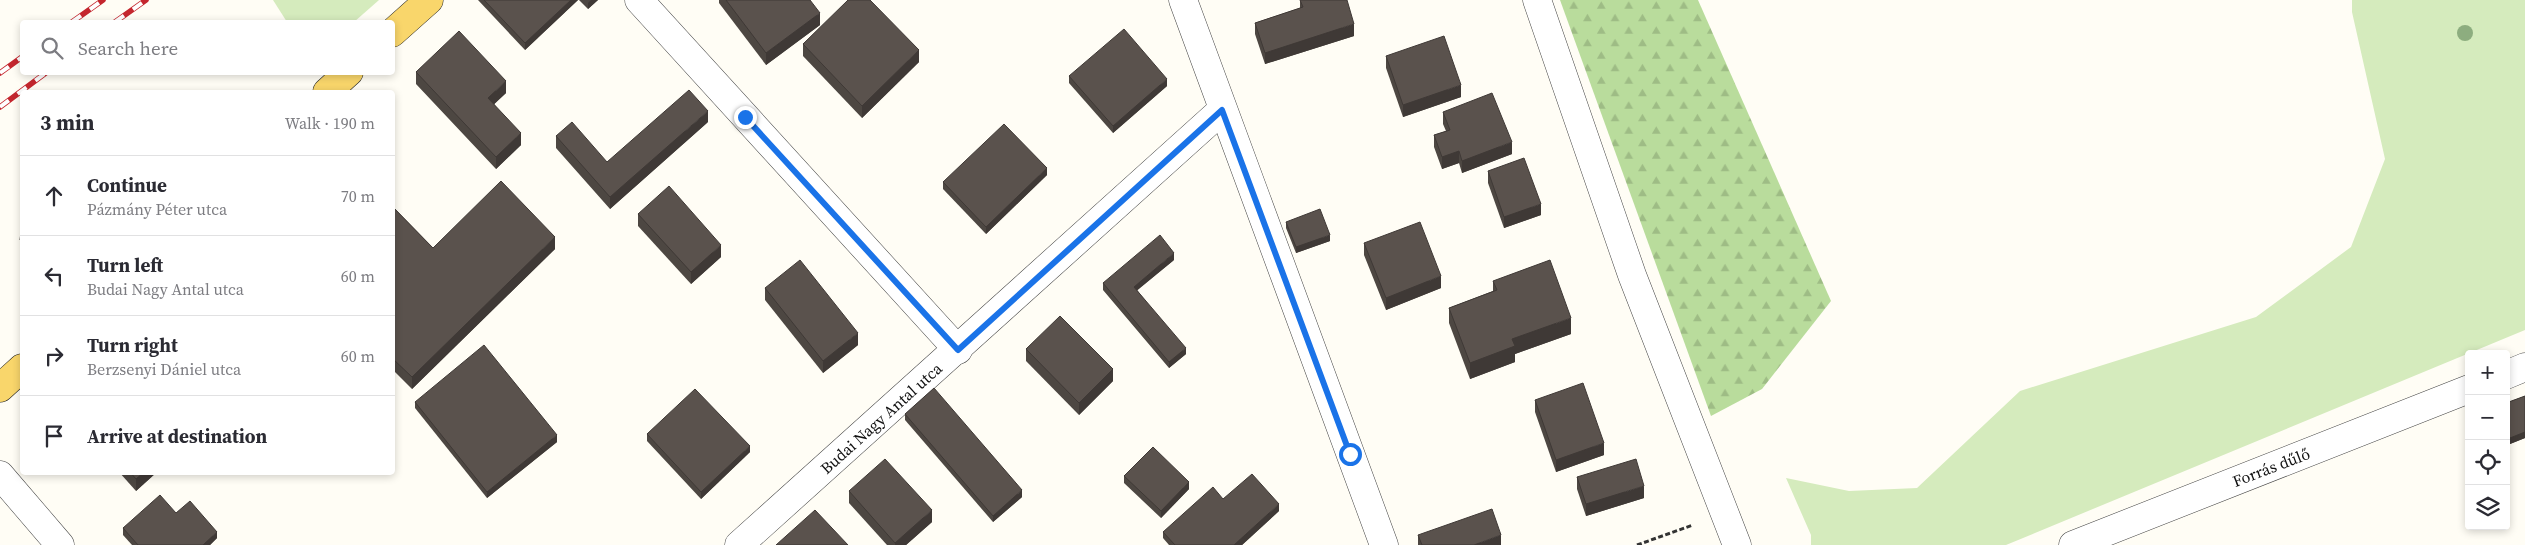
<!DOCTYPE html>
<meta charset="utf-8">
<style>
body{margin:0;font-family:"Source Serif 4",serif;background:#f7f7f7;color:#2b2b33}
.controls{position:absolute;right:15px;bottom:15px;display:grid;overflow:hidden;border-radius:5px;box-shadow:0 2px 8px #0003}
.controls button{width:45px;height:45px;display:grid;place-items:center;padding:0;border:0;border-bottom:1px solid #e1e1e2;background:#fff;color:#2b2b33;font:25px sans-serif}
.stop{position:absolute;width:15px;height:15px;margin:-11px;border:4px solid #1a73e8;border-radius:50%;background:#fff}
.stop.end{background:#1a73e8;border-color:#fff;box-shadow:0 1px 5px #0008}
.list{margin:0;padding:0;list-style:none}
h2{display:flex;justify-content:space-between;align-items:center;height:65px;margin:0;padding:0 20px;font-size:21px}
h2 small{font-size:16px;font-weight:400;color:#7c7c81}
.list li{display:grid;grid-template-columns:32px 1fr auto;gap:15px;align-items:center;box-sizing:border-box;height:80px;padding:0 20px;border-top:1px solid #e1e1e2}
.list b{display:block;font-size:19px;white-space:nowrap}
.list p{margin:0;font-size:16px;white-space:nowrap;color:#7c7c81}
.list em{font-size:16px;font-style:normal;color:#7c7c81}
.icon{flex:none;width:28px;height:28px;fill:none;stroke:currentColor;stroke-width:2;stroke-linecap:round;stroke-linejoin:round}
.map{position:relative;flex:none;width:2525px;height:545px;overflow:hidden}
.search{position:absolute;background:#fff;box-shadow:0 2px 8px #0003;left:20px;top:20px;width:375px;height:55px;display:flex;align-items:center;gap:12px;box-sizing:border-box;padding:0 18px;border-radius:5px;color:#7c7c81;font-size:19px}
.panel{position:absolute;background:#fff;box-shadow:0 2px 8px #0003;left:20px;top:90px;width:375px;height:385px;border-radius:5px}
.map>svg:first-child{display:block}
.grass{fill:#d5ebbd}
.forest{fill:url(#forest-firs)}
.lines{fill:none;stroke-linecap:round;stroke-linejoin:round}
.street-casing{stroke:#444;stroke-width:29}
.primary-casing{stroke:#222;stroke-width:29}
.path{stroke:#333;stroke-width:3;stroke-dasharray:5 2.5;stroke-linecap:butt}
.street{stroke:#fff;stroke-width:28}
.primary{stroke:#f9d66b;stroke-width:28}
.rail-casing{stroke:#c4262e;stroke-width:5.5}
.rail{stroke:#fff;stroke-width:4;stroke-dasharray:11;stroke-linecap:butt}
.tree{fill:#8dad7f}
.wall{fill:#4d4742}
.shaded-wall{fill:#3f3936}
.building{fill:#5a524d;stroke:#3f3936}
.route{stroke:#1a73e8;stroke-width:6}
.labels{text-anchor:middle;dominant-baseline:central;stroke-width:5;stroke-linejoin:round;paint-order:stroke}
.street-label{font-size:16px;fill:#111;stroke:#fff}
</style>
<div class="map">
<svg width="2525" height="545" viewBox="0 0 2525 545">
<defs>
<pattern id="forest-firs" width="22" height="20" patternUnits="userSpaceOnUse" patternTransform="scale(1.25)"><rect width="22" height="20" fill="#b9dc9c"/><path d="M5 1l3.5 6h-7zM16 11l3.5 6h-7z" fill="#9ebc85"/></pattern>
</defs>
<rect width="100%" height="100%" fill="#fffdf5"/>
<g class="grass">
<path d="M273,0H379L354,22H287Z"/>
<path d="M2352,0H2525V330L2006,545H1811V535L1786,478L1849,491L1917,488L2020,391L2256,317L2351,247L2385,159L2352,12Z"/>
</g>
<path class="forest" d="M1560,0H1698L1831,301L1762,389L1711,416Z"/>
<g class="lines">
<g class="street-casing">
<g id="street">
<path d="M639,0L958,350"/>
<path d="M1183,0L1384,545"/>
<path d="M1537,0L1632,275L1737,545"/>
<path d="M2506,375L2525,367"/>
<path d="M0,475L60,545"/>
<path d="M739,545L1222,110"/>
<path d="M2073,545L2469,389"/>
</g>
</g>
<g class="primary-casing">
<g id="primary">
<path d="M392,33L429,0"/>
<path d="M327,92L349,72"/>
<path d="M0,388L22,368"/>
</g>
</g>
<path class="path" d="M1637,545L1693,525"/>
<use href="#street" class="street"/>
<use href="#primary" class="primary"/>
<g class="rail-casing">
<g id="rail">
<path d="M72,22L103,0"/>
<path d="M115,22L146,0"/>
<path d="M0,73L22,57"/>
<path d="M0,107L47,72"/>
</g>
</g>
<use href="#rail" class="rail"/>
</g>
<circle class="tree" cx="2465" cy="33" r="8"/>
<g class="wall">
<path d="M478,0H578L525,50Z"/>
<path d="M579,0H598L588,9Z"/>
<path d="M719,0H810L820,25L766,65L719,3Z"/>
<path d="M1300,0L1354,36L1265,64L1255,34V23L1300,8Z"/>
<path d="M803,44L919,62L862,118L803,56Z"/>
<path d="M1386,56L1461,97L1403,117L1386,68Z"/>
<path d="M416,72L506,93L494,104L521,145L496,169L416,84Z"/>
<path d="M1069,76L1167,86L1113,133L1069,83Z"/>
<path d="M1443,112L1512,154L1462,173L1459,163L1442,169L1434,147V135L1446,131L1443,124Z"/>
<path d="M708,122L610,209L556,148V136L607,162Z"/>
<path d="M1488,171L1541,215L1504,228L1488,183Z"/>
<path d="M1047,175L986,234L943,189V182Z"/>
<path d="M392,206L433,248L555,249L412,389L392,369Z"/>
<path d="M638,214L721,257L691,284L638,226Z"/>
<path d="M1286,222L1330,241L1296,253L1286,228Z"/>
<path d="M1364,243L1441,288L1386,310L1364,255Z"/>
<path d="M1174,260L1137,290L1186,354L1169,368L1103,290V283Z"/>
<path d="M1493,281L1571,334L1515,354V362L1470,379L1449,323V308L1493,291Z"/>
<path d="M765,288L858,345L823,373L765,300Z"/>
<path d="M1026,349L1113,381L1079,415L1026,361Z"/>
<path d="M2525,396V438L2510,444L2506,434V403Z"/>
<path d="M1535,400L1604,455L1556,472L1535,412Z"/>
<path d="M415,402L557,442L487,498L415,408Z"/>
<path d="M905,414L1022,497L993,522L905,420Z"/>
<path d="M647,434L750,452L701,499L647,441Z"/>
<path d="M119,472H157L136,491Z"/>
<path d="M1124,476L1189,489L1161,518L1124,483Z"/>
<path d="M1577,477L1644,498L1586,516L1577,489Z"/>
<path d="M849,491L932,522L906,545H887L849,503Z"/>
<path d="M1279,511L1242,545H1169L1163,538V532Z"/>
<path d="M176,513L217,538L210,545H132L123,535V528Z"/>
<path d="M1418,535L1501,545H1418Z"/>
</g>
<g class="shaded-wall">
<path d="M571,0H578L525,50V43Z"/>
<path d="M591,0H598L588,9V3Z"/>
<path d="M820,13V25L766,65V53Z"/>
<path d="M1354,24V36L1265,64V53Z"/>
<path d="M919,50V62L862,118V106Z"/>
<path d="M1167,79V86L1113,133V126Z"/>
<path d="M506,81V93L488,110V98Z"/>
<path d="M1461,85V97L1403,117V105Z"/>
<path d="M708,111V122L610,209V197Z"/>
<path d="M521,133V145L496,169V157Z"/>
<path d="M1512,142V154L1462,173V161Z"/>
<path d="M1459,151V163L1442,169V157Z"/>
<path d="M1047,168V175L986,234V227Z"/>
<path d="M1541,204V215L1504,228V217Z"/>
<path d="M1330,235V241L1296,253V247Z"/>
<path d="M555,237V249L412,389V377Z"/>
<path d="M22,239V245L20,246V240Z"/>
<path d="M721,245V257L691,284V272Z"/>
<path d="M1174,253V260L1134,293V287Z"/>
<path d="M1441,276V288L1386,310V298Z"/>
<path d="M1571,318V334L1515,354V362L1470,379V363L1512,339Z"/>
<path d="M858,333V345L823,373V361Z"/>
<path d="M1186,348V354L1169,368V362Z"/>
<path d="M1113,369V381L1079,415V403Z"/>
<path d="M2525,432V438L2510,444V438Z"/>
<path d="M557,435V442L487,498V492Z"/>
<path d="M1604,443V455L1556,472V460Z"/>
<path d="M750,446V452L701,499V492Z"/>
<path d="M144,472H157L136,491V479Z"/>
<path d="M1189,482V489L1161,518V511Z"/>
<path d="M1644,486V498L1586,516V504Z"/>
<path d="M1022,490V497L993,522V516Z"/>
<path d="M1279,504V511L1242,545H1234Z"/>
<path d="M932,510V522L906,545H895V543Z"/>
<path d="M217,532V538L210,545H203Z"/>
<path d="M1501,535V545H1474Z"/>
</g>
<g class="building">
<path d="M484,0H571L525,43Z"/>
<path d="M726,0H810L820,13L766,53Z"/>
<path d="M848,0H870L919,50L862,106L803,44Z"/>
<path d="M1300,0H1347L1354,24L1265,53L1255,23L1303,7Z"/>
<path d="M1124,29L1167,79L1113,126L1069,76Z"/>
<path d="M459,31L506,81L488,98L521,133L496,157L416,72Z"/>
<path d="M1444,36L1461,85L1403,105L1386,56Z"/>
<path d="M689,90L708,111L610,197L556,136L572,122L607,162Z"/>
<path d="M1492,93L1512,142L1462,161L1459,151L1442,157L1434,135L1450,130L1443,112Z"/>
<path d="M1004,124L1047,168L986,227L943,182Z"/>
<path d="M1524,158L1541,204L1504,217L1488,171Z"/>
<path d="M501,181L555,237L412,377L392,358V206L433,248Z"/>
<path d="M669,186L721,245L691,272L638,214Z"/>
<path d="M1320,209L1330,235L1296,247L1286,222Z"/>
<path d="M1420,222L1441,276L1386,298L1364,243Z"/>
<path d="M22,224V239L20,240Z"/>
<path d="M1160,235L1174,253L1134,287L1186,348L1169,362L1103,283Z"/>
<path d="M800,260L858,333L823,361L765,288Z"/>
<path d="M1550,260L1571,318L1512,339L1515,346L1470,363L1449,308L1497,290L1493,281Z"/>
<path d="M1060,316L1113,369L1079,403L1026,349Z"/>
<path d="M484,345L557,435L487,492L415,402Z"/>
<path d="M1583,383L1604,443L1556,460L1535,400Z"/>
<path d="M934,388L1022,490L993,516L905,414Z"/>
<path d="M695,389L750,446L701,492L647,434Z"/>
<path d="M2525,396V432L2510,438L2506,428V403Z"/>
<path d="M1153,447L1189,482L1161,511L1124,476Z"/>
<path d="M885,459L932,510L895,543L849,491Z"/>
<path d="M1636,459L1644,486L1586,504L1577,477Z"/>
<path d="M130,472H144L136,479Z"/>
<path d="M1252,474L1279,504L1234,545H1175L1163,532L1213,487L1223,499Z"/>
<path d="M160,495L176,513L190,501L217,532L203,545H138L123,528Z"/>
<path d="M1492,509L1501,535L1474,545H1422L1418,535Z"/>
<path d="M815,510L848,545H776Z"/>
</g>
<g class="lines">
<path class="route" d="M745,117L958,350L1222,110L1350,454"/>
</g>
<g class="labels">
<g class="street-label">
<text transform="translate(881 418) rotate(-42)">Budai Nagy Antal utca</text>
<text transform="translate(2271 467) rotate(-21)">Forrás dűlő</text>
</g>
</g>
</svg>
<div class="controls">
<button>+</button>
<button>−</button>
<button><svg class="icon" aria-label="locate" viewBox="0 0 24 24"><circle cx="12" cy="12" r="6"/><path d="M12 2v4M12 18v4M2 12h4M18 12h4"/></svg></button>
<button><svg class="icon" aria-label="layers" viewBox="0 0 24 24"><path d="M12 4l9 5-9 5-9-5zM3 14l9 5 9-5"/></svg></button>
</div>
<div class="stop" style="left:1350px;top:454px"></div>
<div class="stop end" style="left:745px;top:117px"></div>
<div class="search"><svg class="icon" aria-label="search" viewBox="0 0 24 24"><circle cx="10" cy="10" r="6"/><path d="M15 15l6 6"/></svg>Search here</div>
<section class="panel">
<h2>3 min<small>Walk · 190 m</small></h2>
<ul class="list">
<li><svg class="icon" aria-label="ahead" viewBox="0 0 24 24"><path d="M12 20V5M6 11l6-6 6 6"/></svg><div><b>Continue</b><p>Pázmány Péter utca</p></div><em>70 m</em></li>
<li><svg class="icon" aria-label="left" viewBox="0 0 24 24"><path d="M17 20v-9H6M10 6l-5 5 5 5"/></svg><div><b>Turn left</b><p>Budai Nagy Antal utca</p></div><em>60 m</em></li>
<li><svg class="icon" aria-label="right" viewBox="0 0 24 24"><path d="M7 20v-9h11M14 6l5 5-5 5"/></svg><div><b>Turn right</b><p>Berzsenyi Dániel utca</p></div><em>60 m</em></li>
<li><svg class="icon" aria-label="arrive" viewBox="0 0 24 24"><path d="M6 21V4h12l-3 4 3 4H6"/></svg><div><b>Arrive at destination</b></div></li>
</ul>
</section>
</div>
